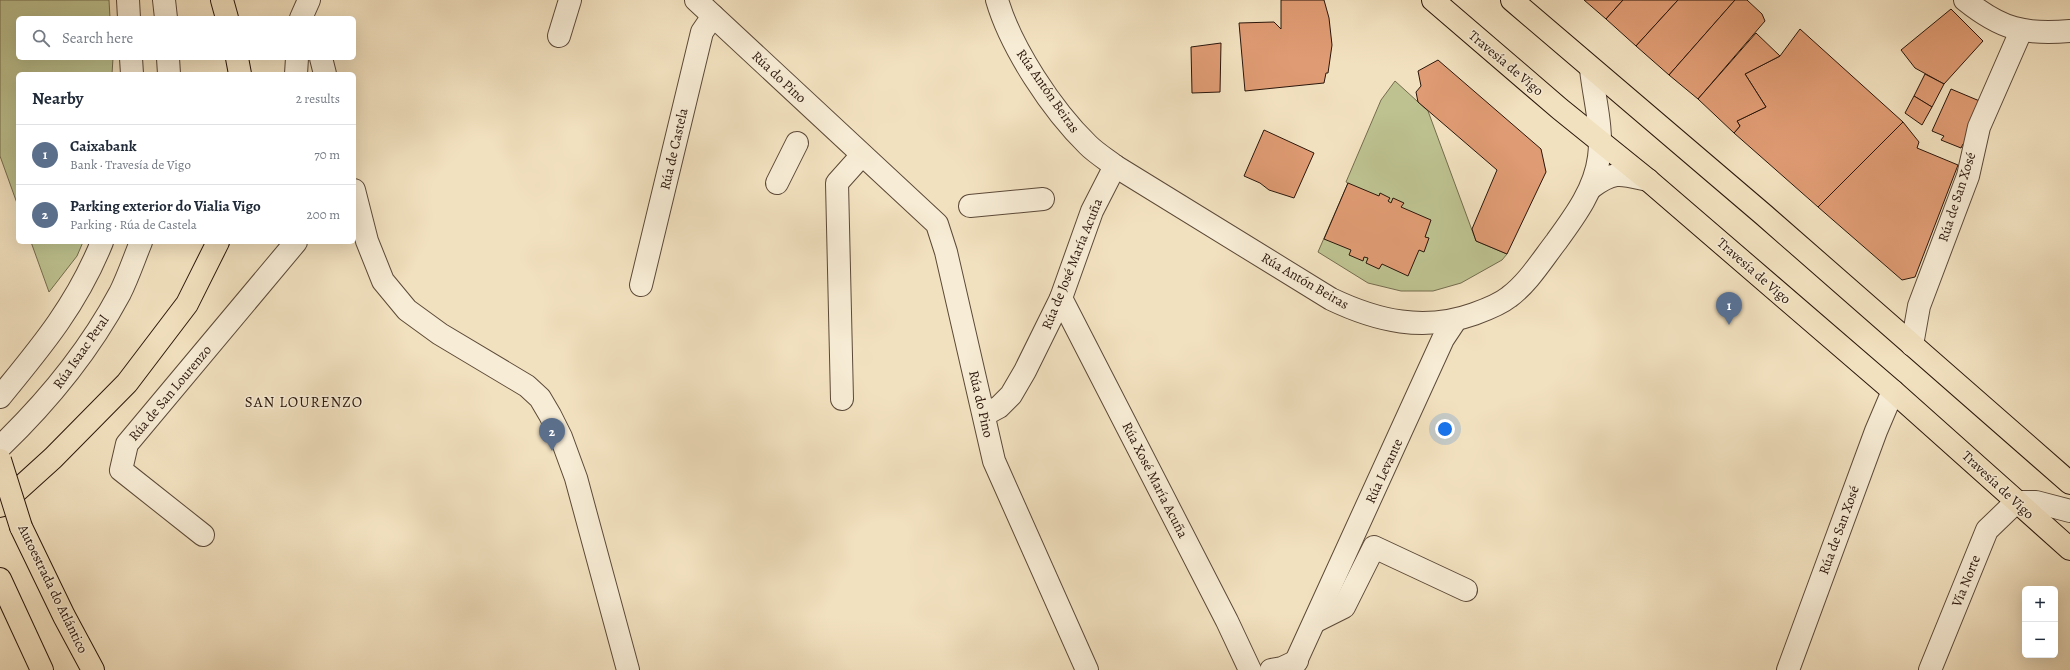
<!DOCTYPE html>
<meta charset="utf-8">
<style>
body{margin:0;font-family:Alegreya,serif;background:#f2f2f3;color:#1f2937}
.controls{position:absolute;right:12px;bottom:12px;display:grid;overflow:hidden;border-radius:6px;box-shadow:0 4px 16px #0002}
.controls button{width:36px;height:36px;display:grid;place-items:center;padding:0;border:0;border-bottom:1px solid #e0e1e3;background:#fff;color:#1f2937;font:20px sans-serif}
.you{position:absolute;left:1445px;top:429px;width:14px;height:14px;margin:-10px;border:3px solid #fff;border-radius:50%;background:#1a73e8;box-shadow:0 0 0 6px #1a73e833}
.badge{display:grid;place-items:center;width:26px;height:26px;border-radius:50%;background:#1a73e8;color:#fff;font-size:13px;font-weight:700}
.pin{position:absolute;translate:-50% -33px;filter:drop-shadow(0 1px 2px #0008)}
.pin::after{content:'';position:absolute;top:21px;width:14px;height:12px;background:inherit;clip-path:polygon(0 0,100% 0,50% 100%)}
.list{margin:0;padding:0;list-style:none}
h2{display:flex;justify-content:space-between;align-items:center;height:52px;margin:0;padding:0 16px;font-size:17px}
h2 small{font-size:13px;font-weight:400;color:#747a83}
.list li{display:grid;grid-template-columns:26px 1fr auto;gap:12px;align-items:center;box-sizing:border-box;height:60px;padding:0 16px;border-top:1px solid #e0e1e3}
.list b{display:block;font-size:15px;white-space:nowrap}
.list p{margin:0;font-size:13px;white-space:nowrap;color:#747a83}
.list em{font-size:13px;font-style:normal;color:#747a83}
.icon{flex:none;width:22px;height:22px;fill:none;stroke:currentColor;stroke-width:2;stroke-linecap:round;stroke-linejoin:round}
.map{position:relative;flex:none;width:2070px;height:670px;overflow:hidden}
.search{position:absolute;background:#fff;box-shadow:0 4px 16px #0002;left:16px;top:16px;width:340px;height:44px;display:flex;align-items:center;gap:10px;box-sizing:border-box;padding:0 14px;border-radius:6px;color:#747a83;font-size:15px}
.panel{position:absolute;background:#fff;box-shadow:0 4px 16px #0002;left:16px;top:72px;width:340px;height:172px;border-radius:6px}
.map>svg:first-child{display:block}
.green{fill:#bdc290;stroke:#746c4e}
.building{fill:#df9b73;stroke:#2a160b}
.lines{fill:none;stroke-linecap:round;stroke-linejoin:round}
.minor-casing{stroke:#5c4938;stroke-width:24}
.major-casing{stroke:#2a160b;stroke-width:24}
.highway-casing{stroke:#2a160b;stroke-width:24}
.minor{stroke:#f7ecd5;stroke-width:22}
.major{stroke:#f2e1bf;stroke-width:22}
.highway{stroke:#f2e1bf;stroke-width:22}
.highway-bridge-casing{stroke:#2a160b;stroke-width:24;stroke-linecap:butt}
.highway-bridge{stroke:#f2e1bf;stroke-width:22}
.labels{text-anchor:middle;dominant-baseline:central;stroke-width:3;stroke-linejoin:round;paint-order:stroke}
.street-label{font-size:14px;fill:#2a160b;stroke:#f7ecd5}
.neighbourhood-label{font-size:15px;letter-spacing:1px;fill:#2a160b;stroke:#f7ecd5}
</style>
<div class="map">
<svg width="2070" height="670" viewBox="0 0 2070 670">
<rect width="100%" height="100%" fill="#f2e1bf"/>
<filter id="stains"><feTurbulence type="fractalNoise" baseFrequency=".005" numOctaves="4"/><feColorMatrix values="0 0 0 0 .2 0 0 0 0 .09 0 0 0 0 .02 0 0 0 .5 -.17"/></filter>
<radialGradient id="worn" r=".72"><stop offset=".6" stop-color="#630" stop-opacity="0"/><stop offset="1" stop-color="#630" stop-opacity=".3"/></radialGradient>
<g class="green">
<path d="M0,0H109L110,18H18V58H113L112,74H18V206L0,156Z"/>
<path d="M1395,81L1428,111L1476,241L1507,254L1502,260L1461,283L1433,291H1401L1368,283L1318,252L1348,183L1346,182L1381,100Z"/>
<path d="M31,242H83L77,256L49,292Z"/>
</g>
<g class="building">
<path d="M1281,0H1324L1329,18L1332,45L1328,73H1326L1324,83L1245,91L1239,23L1274,22L1281,29Z"/>
<path d="M1584,0H1623L1606,19Z"/>
<path d="M1623,0H1678L1636,46L1606,19Z"/>
<path d="M1678,0H1735L1669,75L1636,46Z"/>
<path d="M1735,0H1747L1762,14L1765,21L1698,99L1669,75Z"/>
<path d="M1951,9L1983,41L1944,84L1915,68L1901,50Z"/>
<path d="M1800,29L1903,122L1818,207L1734,133L1740,126L1737,121L1766,107L1745,74L1780,56Z"/>
<path d="M1756,33L1780,56L1745,74L1766,107L1737,121L1740,126L1734,133L1698,99Z"/>
<path d="M1221,43L1220,92L1192,93L1191,47Z"/>
<path d="M1438,60L1541,149L1546,172L1507,254L1476,241L1472,229L1497,170L1418,102L1416,92L1421,86L1418,71Z"/>
<path d="M1925,74L1944,84L1932,107L1914,96Z"/>
<path d="M1951,89L1982,102L1966,144H1963L1961,148L1941,140L1944,136L1932,131Z"/>
<path d="M1914,96L1932,107L1922,125L1905,113Z"/>
<path d="M1903,122L1919,142L1917,148L1958,165L1915,277L1902,280L1818,207Z"/>
<path d="M1264,130L1314,153L1294,198L1269,190L1260,183L1244,176Z"/>
<path d="M1348,183L1379,196L1380,193L1390,198L1388,201L1391,203L1393,198L1404,203L1401,207L1431,220L1425,237L1429,238L1424,252L1419,250L1408,276L1382,264L1379,269L1366,263L1368,258L1364,257L1363,261L1349,255L1351,250L1324,239Z"/>
</g>
<g class="lines">
<g class="minor-casing">
<g id="minor">
<path d="M128,0L129,18"/>
<path d="M164,0L166,18"/>
<path d="M696,0L937,224L946,252L994,461L1087,670"/>
<path d="M997,0C1011,48 1052,110 1088,145C1096,153 1106,159 1115,166L1331,299C1377,321 1424,332 1474,314C1485,310 1499,305 1509,297C1528,283 1542,260 1556,242C1575,216 1595,189 1599,157C1603,128 1594,98 1591,69"/>
<path d="M1965,0C2001,29 2024,35 2070,31"/>
<path d="M301,18L309,0"/>
<path d="M559,36L570,0"/>
<path d="M131,58L132,74"/>
<path d="M168,58L169,74"/>
<path d="M321,58L325,74"/>
<path d="M296,74L297,58"/>
<path d="M777,183L797,143"/>
<path d="M1592,187C1615,170 1621,174 1648,180"/>
<path d="M354,190L367,241L383,281L407,310L440,334L527,386L540,398L550,415L561,437L576,478L628,670"/>
<path d="M970,206L1043,199"/>
<path d="M641,285L702,32L713,16"/>
<path d="M1061,298L1227,621L1250,670"/>
<path d="M1912,345L1919,306L1968,176L1979,127L2021,31"/>
<path d="M0,397C42,346 77,304 102,242"/>
<path d="M842,399L837,183L862,155"/>
<path d="M984,415L999,407L1011,395L1025,371L1061,298L1092,211L1115,166"/>
<path d="M0,447C47,402 89,351 120,293C128,277 134,259 141,242"/>
<path d="M203,535L121,470L127,444L296,242"/>
<path d="M1316,621L1344,607L1374,547L1466,590"/>
<path d="M1271,670L1282,668L1297,661"/>
<path d="M1292,670L1443,339L1455,321"/>
<path d="M1788,670L1876,431L1893,391"/>
<path d="M1930,670L1987,530L2016,502H2036L2070,511"/>
</g>
</g>
<g class="major-casing">
<g id="major">
<path d="M1433,0L1560,109L1648,180L1893,391L2070,549"/>
<path d="M1512,0L1764,215L2070,483"/>
</g>
</g>
<g class="highway-casing">
<g id="highway">
<path d="M222,0L227,18"/>
<path d="M237,58L240,74"/>
<path d="M0,506L53,458L127,383L187,304L218,242"/>
<path d="M21,527L64,616L93,670"/>
<path d="M0,579L42,670"/>
</g>
</g>
<use href="#minor" class="minor"/>
<use href="#major" class="major"/>
<use href="#highway" class="highway"/>
<g class="highway-bridge-casing">
<path id="highway-bridge" d="M0,460L21,527"/>
</g>
<use href="#highway-bridge" class="highway-bridge"/>
</g>
<g class="labels">
<g class="street-label">
<text transform="translate(1506 63) rotate(40)">Travesía de Vigo</text>
<text transform="translate(779 77) rotate(43)">Rúa do Pino</text>
<text transform="translate(1048 91) rotate(55)">Rúa Antón Beiras</text>
<text transform="translate(674 149) rotate(-77)">Rúa de Castela</text>
<text transform="translate(1957 197) rotate(-72)">Rúa de San Xosé</text>
<text transform="translate(1072 264) rotate(-68)">Rúa de José María Acuña</text>
<text transform="translate(1754 271) rotate(41)">Travesía de Vigo</text>
<text transform="translate(1305 281) rotate(30)">Rúa Antón Beiras</text>
<text transform="translate(81 352) rotate(-55)">Rúa Isaac Peral</text>
<text transform="translate(170 393) rotate(-50)">Rúa de San Lourenzo</text>
<text transform="translate(981 404) rotate(77)">Rúa do Pino</text>
<text transform="translate(1384 471) rotate(-65)">Rúa Levante</text>
<text transform="translate(1155 480) rotate(63)">Rúa Xosé María Acuña</text>
<text transform="translate(1998 485) rotate(43)">Travesía de Vigo</text>
<text transform="translate(1839 530) rotate(-70)">Rúa de San Xosé</text>
<text transform="translate(1966 581) rotate(-68)">Vía Norte</text>
<text transform="translate(53 589) rotate(64)">Autoestrada do Atlántico</text>
</g>
<g class="neighbourhood-label">
<text x="304" y="402">SAN LOURENZO</text>
</g>
</g>
<rect width="100%" height="100%" filter="url(#stains)"/>
<rect width="100%" height="100%" fill="url(#worn)"/>
</svg>
<div class="controls">
<button>+</button>
<button>−</button>
</div>
<div class="you"></div>
<div class="pin badge" style="left:1729px;top:325px;background:#5c6f8a">1</div>
<div class="pin badge" style="left:552px;top:451px;background:#5c6f8a">2</div>
<div class="search"><svg class="icon" aria-label="search" viewBox="0 0 24 24"><circle cx="10" cy="10" r="6"/><path d="M15 15l6 6"/></svg>Search here</div>
<section class="panel">
<h2>Nearby<small>2 results</small></h2>
<ul class="list">
<li><span class="badge" style="background:#5c6f8a">1</span><div><b>Caixabank</b><p>Bank · Travesía de Vigo</p></div><em>70 m</em></li>
<li><span class="badge" style="background:#5c6f8a">2</span><div><b>Parking exterior do Vialia Vigo</b><p>Parking · Rúa de Castela</p></div><em>200 m</em></li>
</ul>
</section>
</div>
